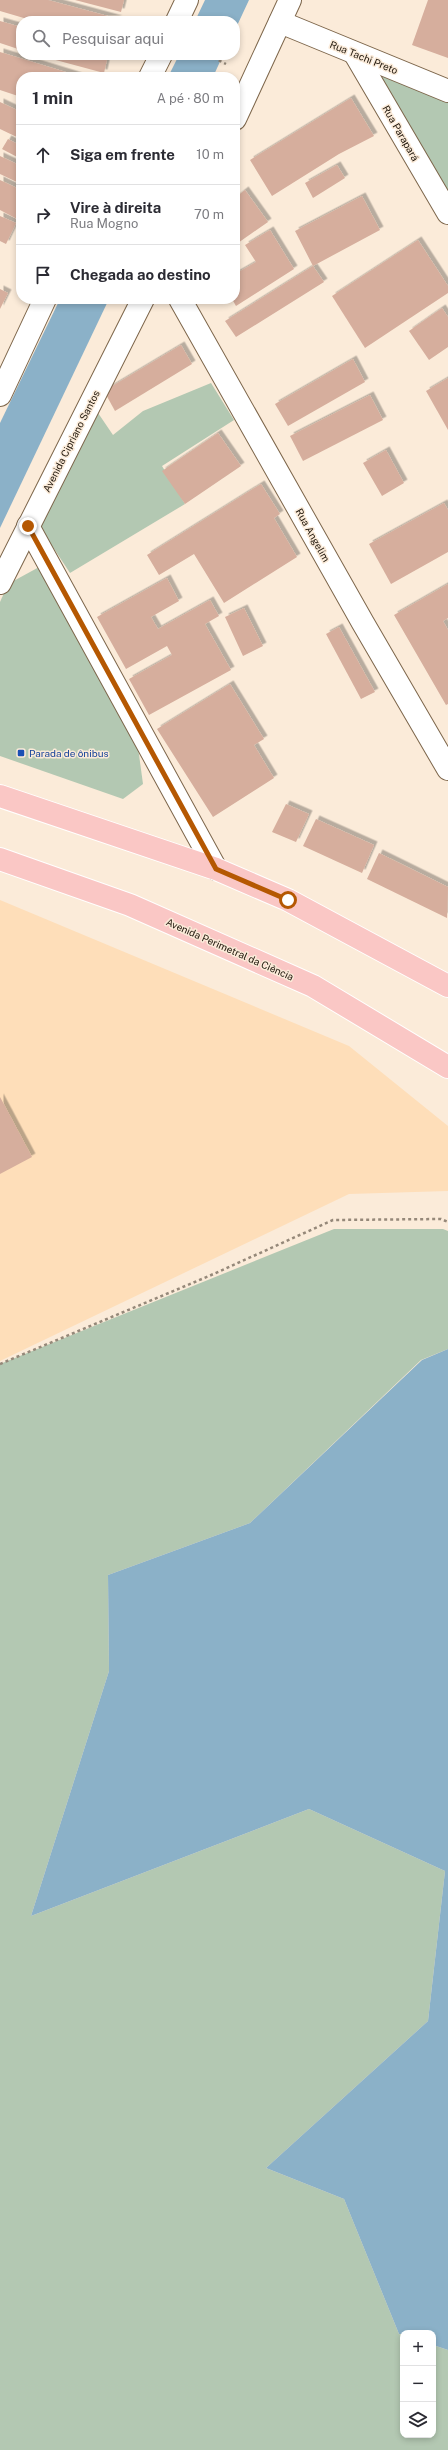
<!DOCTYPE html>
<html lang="pt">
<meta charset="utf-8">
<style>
body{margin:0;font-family:"Public Sans",sans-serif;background:#f2f2f3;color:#2b2b33}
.controls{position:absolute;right:12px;bottom:12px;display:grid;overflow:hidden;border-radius:8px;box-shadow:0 2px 6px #0003}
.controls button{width:36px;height:36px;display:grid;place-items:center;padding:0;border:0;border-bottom:1px solid #e1e1e2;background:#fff;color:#2b2b33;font:20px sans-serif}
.stop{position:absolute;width:12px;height:12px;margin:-9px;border:3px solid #b55802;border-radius:50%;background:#fff}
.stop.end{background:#b55802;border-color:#fff;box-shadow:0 1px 4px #0008}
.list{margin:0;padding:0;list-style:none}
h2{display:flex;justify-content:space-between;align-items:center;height:52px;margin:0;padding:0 16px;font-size:17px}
h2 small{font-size:13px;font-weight:400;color:#7c7c81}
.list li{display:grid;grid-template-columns:26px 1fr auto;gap:12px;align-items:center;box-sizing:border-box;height:60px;padding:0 16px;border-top:1px solid #e1e1e2}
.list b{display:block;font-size:15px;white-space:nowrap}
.list p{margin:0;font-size:13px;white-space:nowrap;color:#7c7c81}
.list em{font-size:13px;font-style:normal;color:#7c7c81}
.icon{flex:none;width:22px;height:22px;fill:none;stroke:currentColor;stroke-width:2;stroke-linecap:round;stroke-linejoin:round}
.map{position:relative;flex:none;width:448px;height:2450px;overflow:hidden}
.search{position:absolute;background:#fff;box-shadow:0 2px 6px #0003;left:16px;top:16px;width:224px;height:44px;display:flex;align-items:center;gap:10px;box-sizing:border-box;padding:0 14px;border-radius:16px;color:#7c7c81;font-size:15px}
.panel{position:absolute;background:#fff;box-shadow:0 2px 6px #0003;left:16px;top:72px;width:224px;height:232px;border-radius:16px}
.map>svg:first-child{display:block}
.built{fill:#fedeb9}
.green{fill:#b3c8b2}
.water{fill:#8bb1c8}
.building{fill:#d6ae9d;filter:url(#shadow)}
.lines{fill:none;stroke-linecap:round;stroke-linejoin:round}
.minor-casing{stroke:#7d664b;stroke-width:24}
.major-casing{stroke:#fff;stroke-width:24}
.path{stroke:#958879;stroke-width:2.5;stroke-dasharray:3 3;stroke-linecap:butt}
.minor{stroke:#fff;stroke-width:22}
.major{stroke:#fac7c5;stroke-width:22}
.route{stroke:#b55802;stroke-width:5}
.transit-dot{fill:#1a4fb4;stroke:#fbebd9;stroke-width:1.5}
.labels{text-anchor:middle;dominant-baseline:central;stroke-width:3;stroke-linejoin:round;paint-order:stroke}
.street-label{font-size:10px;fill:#1f160b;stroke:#fbebd9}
.transit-label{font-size:10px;fill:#164399;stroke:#fbebd9;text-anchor:start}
</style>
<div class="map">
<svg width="448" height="2450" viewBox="0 0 448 2450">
<defs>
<filter id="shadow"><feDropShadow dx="3.5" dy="-3.5" stdDeviation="0" flood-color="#0004"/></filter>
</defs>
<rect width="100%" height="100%" fill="#fbebd9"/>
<path class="built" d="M0,900L349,1046L448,1126V1191L349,1194L0,1361Z"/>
<g class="green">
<path d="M372,68L448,99V193Z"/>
<path d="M211,383L234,420L162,466L185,504L70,573L37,523L96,410L113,435L143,411Z"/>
<path d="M41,566L137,740L143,784L123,799L0,756V602L8,584Z"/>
<path d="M334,1229H443L448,1231V1349L421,1360L250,1523L108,1575L109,1671L31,1916L309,1809L445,1871L428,2021L266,2168L344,2199L399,2334L403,2335V2435H433V2345L448,2350V2450H0V1364Z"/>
</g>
<g class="water">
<path d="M205,0H249L235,30V21H195Z"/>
<path d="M179,55H223L213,77H168Z"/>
<path d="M60,299H109L0,528V423Z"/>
<path d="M448,1349V2350L433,2345V2333L399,2334L344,2199L266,2168L428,2021L445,1871L309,1809L31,1916L109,1671L108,1575L250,1523L422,1360Z"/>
</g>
<g class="building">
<path d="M0,0H48L119,19L34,21L0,11Z"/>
<path d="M75,0H124L121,12Z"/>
<path d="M428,0H448V58L412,45Z"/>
<path d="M0,21L21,27V50L0,43Z"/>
<path d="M0,52L82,77H21V97L0,90Z"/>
<path d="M37,55H108L104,73Z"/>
<path d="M351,98L374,136L339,154L272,196L250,160Z"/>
<path d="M0,102L21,112V139L0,129Z"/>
<path d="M8,139L21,146V159L2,149Z"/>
<path d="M0,156L21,166V184L0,174Z"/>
<path d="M337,165L345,178L313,198L305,183Z"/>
<path d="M0,180L21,190V221L0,210Z"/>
<path d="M245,190L268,222L235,245V198Z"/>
<path d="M362,196L380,230L313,266L324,282L236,337L225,321L313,266L295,231Z"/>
<path d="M0,216L16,223L6,244L0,241Z"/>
<path d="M270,230L294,269L236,306L232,299H235V274L256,262L245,245Z"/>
<path d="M418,240L448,286V293L365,348L332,296Z"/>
<path d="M0,289L8,293L0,309Z"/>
<path d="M442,308L448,317V347L429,360L409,331Z"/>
<path d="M181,345L192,364L115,411L104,391Z"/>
<path d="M353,359L365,382L288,426L275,404Z"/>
<path d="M448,378V430L426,391Z"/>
<path d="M370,395L383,420L303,461L290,436Z"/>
<path d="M218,433L241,466L185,504L162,471Z"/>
<path d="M386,450L404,483L382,496L363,463Z"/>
<path d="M261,484L280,514L274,518L297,557L224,603L194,554L159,575L147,555Z"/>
<path d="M444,503L448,510V552L391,584L369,544Z"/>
<path d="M167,578L179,601L151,617L158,629L210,600L219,616L205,624L231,670L149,715L129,679L172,655L167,646L126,669L97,617Z"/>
<path d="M448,584V618L443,621L448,630V704L446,705L394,615Z"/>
<path d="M244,608L263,646L243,656L225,617Z"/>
<path d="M339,627L375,692L361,699L326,634Z"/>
<path d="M230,684L264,739L254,745L274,778L213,817L157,729Z"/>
<path d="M286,804L309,814L296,842L272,832Z"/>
<path d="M316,819L374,845L362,873L303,846Z"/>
<path d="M379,853L448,887L447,918L367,879Z"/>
<path d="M0,1097L32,1157L0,1174Z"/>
</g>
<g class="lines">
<g class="minor-casing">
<g id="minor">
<path d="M177,21L187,0"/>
<path d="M280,22L448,91"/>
<path d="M355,54L448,213"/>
<path d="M150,77L161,55"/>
<path d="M235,119L290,0"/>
<path d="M180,299L363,623L448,769"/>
<path d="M0,395L45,299"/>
<path d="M28,526L216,869"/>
<path d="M0,583L143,299"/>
</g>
</g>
<g class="major-casing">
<g id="major">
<path d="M0,796L216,869L288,900L448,986"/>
<path d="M0,859L130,905L313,986L448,1067"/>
</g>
</g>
<g class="path">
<path d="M208,55L226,64"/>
<path d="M0,1364L209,1276L333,1220L441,1219L448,1222"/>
</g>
<use href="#minor" class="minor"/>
<use href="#major" class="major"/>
</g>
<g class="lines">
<path class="route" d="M28,526L216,869L288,900"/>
</g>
<rect class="transit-dot" x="17" y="749" width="8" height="8" rx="2"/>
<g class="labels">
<g class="street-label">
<text transform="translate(364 57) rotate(22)">Rua Tachi Preto</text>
<text transform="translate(401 133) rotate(60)">Rua Parapará</text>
<text transform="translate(71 441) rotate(-63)">Avenida Cipriano Santos</text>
<text transform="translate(313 535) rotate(61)">Rua Angelim</text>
<text transform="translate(230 949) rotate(24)">Avenida Perimetral da Ciência</text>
</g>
<g class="transit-label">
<text x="29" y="753">Parada de ônibus</text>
</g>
</g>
</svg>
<div class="controls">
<button>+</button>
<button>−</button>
<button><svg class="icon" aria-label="layers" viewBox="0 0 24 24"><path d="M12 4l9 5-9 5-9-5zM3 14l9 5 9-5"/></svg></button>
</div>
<div class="stop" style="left:288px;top:900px"></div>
<div class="stop end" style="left:28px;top:526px"></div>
<div class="search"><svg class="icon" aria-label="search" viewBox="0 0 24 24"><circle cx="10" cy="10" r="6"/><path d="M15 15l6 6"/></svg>Pesquisar aqui</div>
<section class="panel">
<h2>1 min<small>A pé · 80 m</small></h2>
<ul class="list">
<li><svg class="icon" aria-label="ahead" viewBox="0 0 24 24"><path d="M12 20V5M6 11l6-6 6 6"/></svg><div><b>Siga em frente</b></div><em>10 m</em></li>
<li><svg class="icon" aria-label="right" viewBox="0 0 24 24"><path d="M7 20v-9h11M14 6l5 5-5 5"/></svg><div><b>Vire à direita</b><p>Rua Mogno</p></div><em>70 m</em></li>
<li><svg class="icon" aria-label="arrive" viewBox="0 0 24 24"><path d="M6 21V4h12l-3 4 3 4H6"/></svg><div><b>Chegada ao destino</b></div></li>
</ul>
</section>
</div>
